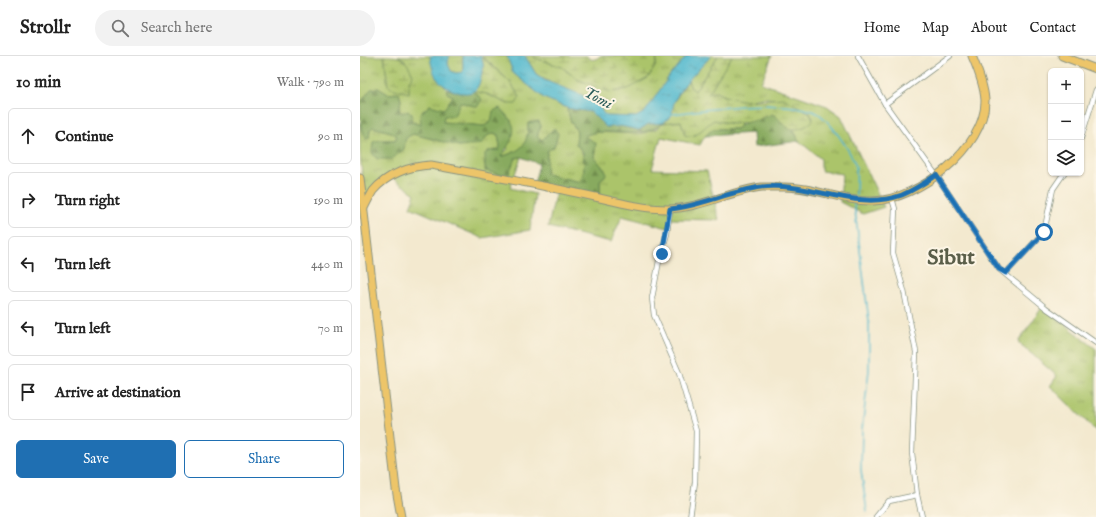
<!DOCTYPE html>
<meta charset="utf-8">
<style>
body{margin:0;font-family:"IM FELL English",serif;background:#f2f2f2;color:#222}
.controls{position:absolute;right:12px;top:12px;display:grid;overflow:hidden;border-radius:6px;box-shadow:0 1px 3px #0004}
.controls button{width:36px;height:36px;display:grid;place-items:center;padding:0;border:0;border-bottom:1px solid #e0e0e0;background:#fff;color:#222;font:20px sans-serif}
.stop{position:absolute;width:12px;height:12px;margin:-9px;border:3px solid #1f6fb2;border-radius:50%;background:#fff}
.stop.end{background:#1f6fb2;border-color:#fff;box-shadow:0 1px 4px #0008}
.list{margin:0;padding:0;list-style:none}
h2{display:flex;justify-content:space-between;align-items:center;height:52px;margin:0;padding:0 16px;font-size:17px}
h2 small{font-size:13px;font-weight:400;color:#767676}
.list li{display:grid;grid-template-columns:26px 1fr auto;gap:12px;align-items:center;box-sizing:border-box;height:56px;margin:0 8px 8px;padding:0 8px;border:1px solid #e0e0e0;border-radius:6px}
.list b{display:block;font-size:15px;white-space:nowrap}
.list em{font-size:13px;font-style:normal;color:#767676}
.actions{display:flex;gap:8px;padding:12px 16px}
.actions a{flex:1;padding:9px 0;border:1px solid #1f6fb2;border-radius:6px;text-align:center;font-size:14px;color:#1f6fb2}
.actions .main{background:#1f6fb2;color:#fff}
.icon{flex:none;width:22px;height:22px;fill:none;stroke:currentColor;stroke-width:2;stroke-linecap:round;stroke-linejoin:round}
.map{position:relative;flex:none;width:736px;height:461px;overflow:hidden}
header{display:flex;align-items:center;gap:24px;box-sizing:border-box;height:56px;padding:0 20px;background:#fff;border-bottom:1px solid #e0e0e0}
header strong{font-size:19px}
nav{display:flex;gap:22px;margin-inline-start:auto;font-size:14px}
.search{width:280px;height:36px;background:#f2f2f2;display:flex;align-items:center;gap:10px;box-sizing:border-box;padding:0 14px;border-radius:22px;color:#767676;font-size:15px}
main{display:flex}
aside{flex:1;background:#fff}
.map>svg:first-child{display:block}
.grass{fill:url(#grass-tufts);stroke:#65804f}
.forest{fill:url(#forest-firs);stroke:#547449}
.wetland{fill:url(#wetland-marsh);stroke:#65804f}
.water{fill:url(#water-ripples);stroke:#387a81}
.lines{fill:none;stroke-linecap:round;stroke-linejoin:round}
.stream{stroke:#50b8ce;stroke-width:1.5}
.minor-casing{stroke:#899382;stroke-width:6}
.primary-casing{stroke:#899382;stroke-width:9}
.minor{stroke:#fff;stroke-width:4.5}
.primary{stroke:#edc569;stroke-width:7}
.route{stroke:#1f6fb2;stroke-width:5}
.labels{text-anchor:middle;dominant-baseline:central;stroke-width:4;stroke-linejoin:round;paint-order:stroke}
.water-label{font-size:15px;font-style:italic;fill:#2b5c5a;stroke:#fcf5e5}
.town-label{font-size:22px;font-weight:bold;fill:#5a5e49;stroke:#fcf5e5}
</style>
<header>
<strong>Strollr</strong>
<div class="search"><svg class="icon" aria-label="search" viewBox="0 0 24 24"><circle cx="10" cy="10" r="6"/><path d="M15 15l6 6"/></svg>Search here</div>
<nav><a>Home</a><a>Map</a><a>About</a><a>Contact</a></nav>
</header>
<main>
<aside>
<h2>10 min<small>Walk · 790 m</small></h2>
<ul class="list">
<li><svg class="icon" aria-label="ahead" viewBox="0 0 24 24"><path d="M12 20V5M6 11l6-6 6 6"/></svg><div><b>Continue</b></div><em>90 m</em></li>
<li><svg class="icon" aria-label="right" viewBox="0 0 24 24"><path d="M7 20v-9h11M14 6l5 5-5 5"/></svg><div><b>Turn right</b></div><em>190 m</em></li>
<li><svg class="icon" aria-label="left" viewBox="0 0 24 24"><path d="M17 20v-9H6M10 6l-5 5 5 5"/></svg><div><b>Turn left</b></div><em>440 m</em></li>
<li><svg class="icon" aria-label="left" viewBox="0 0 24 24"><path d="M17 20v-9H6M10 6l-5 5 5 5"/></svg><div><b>Turn left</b></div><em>70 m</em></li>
<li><svg class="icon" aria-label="arrive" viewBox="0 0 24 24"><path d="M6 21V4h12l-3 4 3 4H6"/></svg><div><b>Arrive at destination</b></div></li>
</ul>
<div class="actions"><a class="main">Save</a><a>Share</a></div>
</aside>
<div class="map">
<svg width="736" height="461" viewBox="0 0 736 461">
<defs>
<pattern id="grass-tufts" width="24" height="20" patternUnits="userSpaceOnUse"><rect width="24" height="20" fill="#abc46a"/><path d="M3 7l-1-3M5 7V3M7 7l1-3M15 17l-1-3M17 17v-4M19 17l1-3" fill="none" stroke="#8ba058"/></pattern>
<pattern id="forest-firs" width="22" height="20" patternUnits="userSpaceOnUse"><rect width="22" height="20" fill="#88aa5e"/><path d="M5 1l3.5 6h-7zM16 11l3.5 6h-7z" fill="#6f8c4e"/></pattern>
<pattern id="wetland-marsh" width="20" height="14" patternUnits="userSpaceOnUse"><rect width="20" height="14" fill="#abc46a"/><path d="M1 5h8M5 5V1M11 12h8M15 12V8" fill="none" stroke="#8ba058"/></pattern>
<pattern id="water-ripples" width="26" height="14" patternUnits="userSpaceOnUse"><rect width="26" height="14" fill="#50b8ce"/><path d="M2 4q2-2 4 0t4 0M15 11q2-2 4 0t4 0" fill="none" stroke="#4297a8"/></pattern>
</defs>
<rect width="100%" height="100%" fill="#fcf5e5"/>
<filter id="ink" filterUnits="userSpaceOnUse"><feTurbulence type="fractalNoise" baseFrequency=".025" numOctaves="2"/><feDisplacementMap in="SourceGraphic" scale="8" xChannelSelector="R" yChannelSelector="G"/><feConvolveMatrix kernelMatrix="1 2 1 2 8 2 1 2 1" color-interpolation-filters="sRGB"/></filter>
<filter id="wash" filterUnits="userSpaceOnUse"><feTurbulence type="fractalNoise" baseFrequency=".012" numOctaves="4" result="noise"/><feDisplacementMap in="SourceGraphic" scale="16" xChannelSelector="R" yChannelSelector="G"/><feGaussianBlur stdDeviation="0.9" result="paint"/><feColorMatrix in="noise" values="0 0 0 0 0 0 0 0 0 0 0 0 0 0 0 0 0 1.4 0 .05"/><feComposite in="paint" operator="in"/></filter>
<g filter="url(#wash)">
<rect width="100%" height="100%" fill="#f3e9cf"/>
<g class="grass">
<path d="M0,0H24L28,29L49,37L45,4L38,0H70C72,15 77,23 87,33V37L94,40L84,54L70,49L60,58L62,69L51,66L52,58L42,57L39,55L41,44L38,37L28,38L18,32L0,47Z"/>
<path d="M89,0H103V16L96,17L91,15L88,8Z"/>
<path d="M122,0H147L153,17L184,42L207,52L211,66L217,75L216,88C227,100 226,111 220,126L186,118L187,94L198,78L194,72L182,84L177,80L181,70L168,67C168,92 162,94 140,101L148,93L131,66L124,70L83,66L84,60L100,46L114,50L121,43L113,35L127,38L148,48L160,41L149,25Z"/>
<path d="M165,0H174L175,2L202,11L217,23L288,22L296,9L297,0H327L310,19L285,56L276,61L247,60L176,18Z"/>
<path d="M351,0H358L335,35L330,31L328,24Z"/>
<path d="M372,0H412L401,27L467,50L481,60L524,151L503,158L480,146L482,118L461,115V103L439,85L433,73C441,72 448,71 453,63C452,53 417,42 407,42C400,41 392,45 385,45C377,44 362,40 356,36L347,39Z"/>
<path d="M354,64L372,68L382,67L376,73H353L345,80L340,89L301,81L292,113L347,115L359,164L310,163L308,172L262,160L251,186L188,171L197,131L240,140V124L246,119V115L234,101L224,80L233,76L280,78L296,73L303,67L321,65L325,79H336L347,68Z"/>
<path d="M0,67L1,72L10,74L13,71L31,76L37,80L35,84H20L12,97L53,78L99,90L134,77L138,79L140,90L139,94L128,95L124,109L161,101L150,132L175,138L170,174L122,182L50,151L55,138L30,120L4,141L0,96Z"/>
<path d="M683,250L736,293V375L690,330L697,320L658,286Z"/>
</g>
<g class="forest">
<path d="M18,32L28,38L39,37L41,44L39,55L42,57L49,55L52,58L51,66L61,69L60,58L70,49L84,53L93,40L87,37V33L103,37L113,35L122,43L118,50H114L100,46L94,60H84L83,66L124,70L131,66L133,55L140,52C144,57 150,62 152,67C158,78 146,92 141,101C162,94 168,90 168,67L179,65L181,70L177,80L182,84L194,72L198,78L194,91L187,95L186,118L220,126L224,115L223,96L216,88L217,75L211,66L207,52L231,56L246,71L261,70L279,74L288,68L303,67C275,88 251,68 224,80L236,87L234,101L246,115V119L240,124V140L174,128L179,108L161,101L155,102L148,120L125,115V98L128,95L139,94L140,90L138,79L134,77L127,80L122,88L99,90L53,78L46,82L44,93L32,103H17L12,97L13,86L20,84H35L37,80L31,76L13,71L10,74L9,82L5,83L1,72L0,47L11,33Z"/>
<path d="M412,58L419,61L426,70L433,73L439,85L394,91L393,77L345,80L353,73H376C385,64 400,63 412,58Z"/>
</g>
<g class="wetland">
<path d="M24,0C43,0 45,2 53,19L49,25V37L31,32L28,29Z"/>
<path d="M121,0L149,25L160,41L156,48H148L127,38L113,35L118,30L124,12Z"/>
<path d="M174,0H227C230,5 236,4 240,0H297L296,9L288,22L268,33L250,36L217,23L202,11L175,2Z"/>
<path d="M358,0H372L348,38L356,36L363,40L386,45L423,42L450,57L453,64C448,71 435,76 427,71C420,67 420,61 412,58C390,68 377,69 354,64C345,69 336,84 325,79L321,65L303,67L312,59V49L328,24L330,31L335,35Z"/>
</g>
<g class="water">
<path d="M70,0H89L88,8L91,15L96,17L103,16V0H121C125,14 123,8 121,21C120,23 120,27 118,30C111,45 85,33 78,24C73,17 71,8 70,0Z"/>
<path d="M147,0H165L176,18L184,24L222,39L240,51L243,57L247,60L276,61L285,56L310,19L327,0H351C336,18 312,35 312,59L303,67L288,68L279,74L261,70L246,71L231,56L207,52L184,42L153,17Z"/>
</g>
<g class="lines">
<g class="stream">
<path d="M312,58C351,53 419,42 455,56C468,61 493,98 496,112C497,121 496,131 496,140"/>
<path d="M494,147L509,265V314L502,374L501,414L507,455"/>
</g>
</g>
</g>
<g filter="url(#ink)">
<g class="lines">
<g class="minor-casing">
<g id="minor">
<path d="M498,0L525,48L576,119L639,213L686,252L736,287"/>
<path d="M525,48L590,0"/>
<path d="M721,82L736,34"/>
<path d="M532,142L535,153L533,197L544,235L556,296L552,397L557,439L562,461"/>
<path d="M310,153L307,178L299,205L292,242L294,259L319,317L336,375L335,426L330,461"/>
<path d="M646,217L684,176L693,133L704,117"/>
<path d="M516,461L529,445L557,439"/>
</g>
</g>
<g class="primary-casing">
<g id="primary">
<path d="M702,0L736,13"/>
<path d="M0,122L36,433L41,461"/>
<path d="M4,152C7,146 10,140 13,135C27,118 50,110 71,109C120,118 169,127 217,137C247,143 278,153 308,153C341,152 370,135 402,131C408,131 415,131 422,131C453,130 482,146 513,145C558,144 626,92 625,44C624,29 618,14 612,0"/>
</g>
</g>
<use href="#minor" class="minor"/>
<use href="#primary" class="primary"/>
</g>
</g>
<g class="lines" filter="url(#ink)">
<path class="route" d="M302,198L310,153C341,150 370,135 401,131C449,125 495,156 542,139C554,134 566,126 576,119L639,213L646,217L684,176"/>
</g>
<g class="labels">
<g class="water-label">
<text transform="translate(238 42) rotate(28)">Tomi</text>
</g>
<g class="town-label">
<text x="591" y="202">Sibut</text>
</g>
</g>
</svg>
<div class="controls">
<button>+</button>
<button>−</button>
<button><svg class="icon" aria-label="layers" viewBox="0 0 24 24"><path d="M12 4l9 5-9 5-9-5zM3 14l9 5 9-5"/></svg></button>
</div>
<div class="stop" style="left:684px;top:176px"></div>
<div class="stop end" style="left:302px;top:198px"></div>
</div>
</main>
